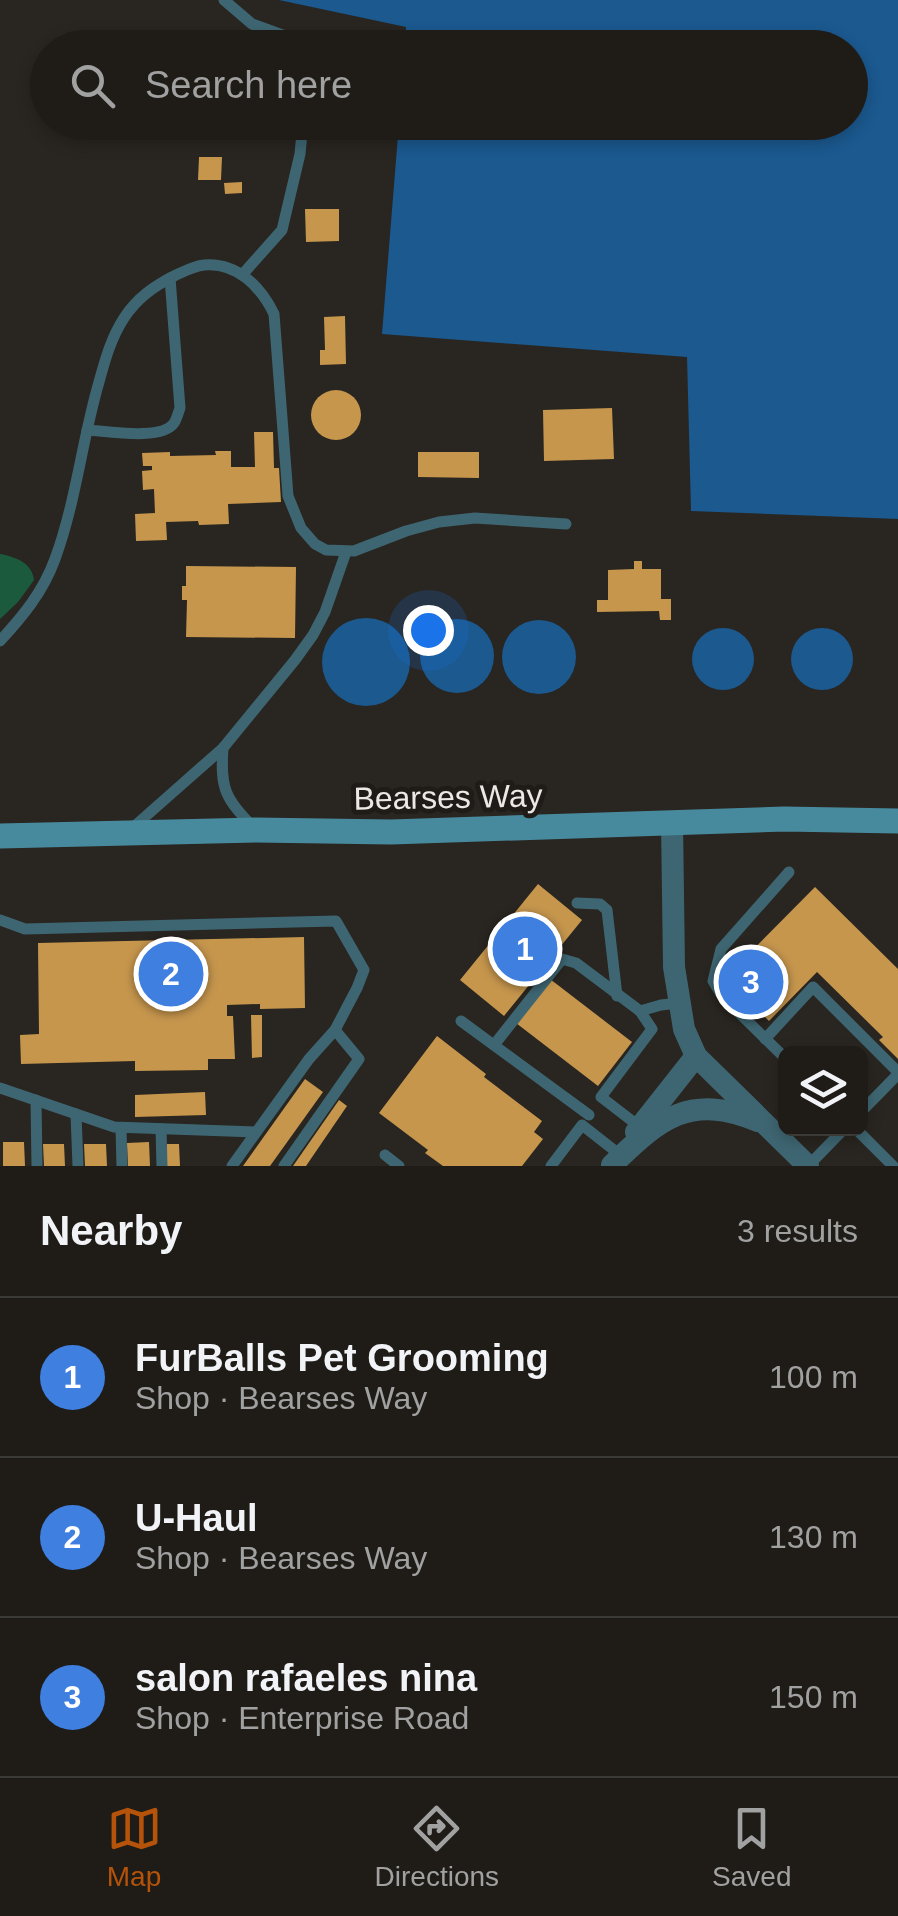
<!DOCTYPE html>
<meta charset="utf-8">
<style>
body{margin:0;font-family:Helvetica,sans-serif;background:#272521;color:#f1f3f6}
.controls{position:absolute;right:30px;bottom:30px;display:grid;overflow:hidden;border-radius:15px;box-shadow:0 5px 15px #0003}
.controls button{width:90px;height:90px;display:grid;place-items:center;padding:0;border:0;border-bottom:2px solid #3c3a37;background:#1f1c18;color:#f1f3f6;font:50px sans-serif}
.you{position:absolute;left:428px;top:630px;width:35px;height:35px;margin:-25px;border:8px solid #fff;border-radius:50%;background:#1a73e8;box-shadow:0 0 0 15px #1a73e833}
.badge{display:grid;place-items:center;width:65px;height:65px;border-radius:50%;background:#b45309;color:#fff;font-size:32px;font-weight:700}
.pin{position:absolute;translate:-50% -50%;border:5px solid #fff;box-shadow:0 2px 10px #0006}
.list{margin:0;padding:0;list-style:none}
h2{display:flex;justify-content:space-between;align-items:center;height:130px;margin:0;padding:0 40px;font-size:42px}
h2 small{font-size:32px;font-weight:400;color:#a1a1a2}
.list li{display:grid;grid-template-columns:65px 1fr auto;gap:30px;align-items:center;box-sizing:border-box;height:160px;padding:0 40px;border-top:2px solid #3c3a37}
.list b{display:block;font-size:38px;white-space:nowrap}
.list p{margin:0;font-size:32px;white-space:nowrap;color:#a1a1a2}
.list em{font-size:32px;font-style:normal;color:#a1a1a2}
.icon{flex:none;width:55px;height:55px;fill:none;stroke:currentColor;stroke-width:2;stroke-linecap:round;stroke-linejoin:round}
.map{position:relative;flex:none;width:898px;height:1166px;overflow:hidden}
.search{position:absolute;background:#1f1c18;box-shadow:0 5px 15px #0003;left:30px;right:30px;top:30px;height:110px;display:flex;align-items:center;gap:25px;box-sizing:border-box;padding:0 35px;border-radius:55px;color:#a1a1a2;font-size:38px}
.sheet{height:610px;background:#1f1c18}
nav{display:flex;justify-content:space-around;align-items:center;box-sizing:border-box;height:140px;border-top:2px solid #3c3a37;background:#1f1c18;font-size:28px;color:#a1a1a2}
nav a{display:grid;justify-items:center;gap:5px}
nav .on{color:#b45309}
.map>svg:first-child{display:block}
.green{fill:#1c5a3e}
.water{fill:#1b598f}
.building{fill:#c6964d}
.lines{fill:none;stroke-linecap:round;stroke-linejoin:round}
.lane{stroke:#3e6672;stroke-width:11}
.street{stroke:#3e6672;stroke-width:22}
.secondary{stroke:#488a9d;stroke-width:25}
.labels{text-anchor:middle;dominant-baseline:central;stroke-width:10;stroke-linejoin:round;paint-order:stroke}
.street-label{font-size:32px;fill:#ebe8e5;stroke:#1f1c17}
</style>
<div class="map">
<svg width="898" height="1166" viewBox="0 0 898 1166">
<rect width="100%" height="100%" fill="#292520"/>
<path class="green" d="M0,554C16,557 32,563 34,580L18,602L0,619Z"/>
<g class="water">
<path d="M279,0H898V519L691,511L687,357L382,334L399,123L850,122V48L405,47L406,27Z"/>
<circle cx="366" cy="662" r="44"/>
<circle cx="457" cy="656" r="37"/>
<circle cx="539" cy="657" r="37"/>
<circle cx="822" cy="659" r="31"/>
<circle cx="723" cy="659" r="31"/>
</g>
<g class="building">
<path d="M199,157H222L221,180H198Z"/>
<path d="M242,182V193L225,194L224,183Z"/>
<path d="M305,209H339V241L306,242Z"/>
<path d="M345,316L346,364L320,365V350H325L324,317Z"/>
<circle cx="336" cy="415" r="25"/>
<path d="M612,408L614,459L544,461L543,410Z"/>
<path d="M254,432H273L274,468H279L281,502L228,504L229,524L199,525L198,521L166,522L167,540L136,541L135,514L155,513L154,489L143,490L142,471L152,470V466H143L142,453L170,452V456L216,455L215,451H231V467H255Z"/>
<path d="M418,452H479V478L418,477Z"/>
<path d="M634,561H642V569H661V599H671V620H660L659,611L597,612V600H608V570L634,569Z"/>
<path d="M186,566L296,567L295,638L186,637L187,600H182V586H186Z"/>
<path d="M538,884L582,920L504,1016L460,980Z"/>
<path d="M815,887L898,969V1059L879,1040L883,1037L817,972L769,1021L725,978Z"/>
<path d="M304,937L305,1008L260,1009V1004L227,1005V1016H233L235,1059H208V1070L135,1071V1061L21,1064L20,1035L39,1034L38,943Z"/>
<path d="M550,979L632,1042L598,1086L516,1023Z"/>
<path d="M251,1015H262V1057L252,1058Z"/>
<path d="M437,1036L486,1074L484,1077L542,1121L534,1132L543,1139L522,1166H443L425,1153L428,1150L379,1113Z"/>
<path d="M305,1079L323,1092L270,1166H243Z"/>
<path d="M205,1092L206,1115L135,1117V1095Z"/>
<path d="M339,1100L347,1106L306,1166H293Z"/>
<path d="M3,1142H24L25,1166H3Z"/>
<path d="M149,1142L150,1166H128L127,1143Z"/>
<path d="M43,1144H64L65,1166H44Z"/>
<path d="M84,1144H106L107,1166H85Z"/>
<path d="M167,1144H179L180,1166H167Z"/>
</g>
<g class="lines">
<g class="lane">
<path d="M224,0L252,24L310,45V48"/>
<path d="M242,275L282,230L300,154L303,122"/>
<path d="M87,430C107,431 162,441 174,423C177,419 178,413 180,408L170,278"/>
<path d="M0,641C23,616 43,592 55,559C76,502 82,440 99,382C105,360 111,338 124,318C137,298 154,286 176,275C185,271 194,266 204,265C237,262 261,287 274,314L288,496L301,528L315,544L326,550L354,551L406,531L439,522L475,518L566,524"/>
<path d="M223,748C220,789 225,798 254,828"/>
<path d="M129,831L223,748L295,660L313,635L325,612L346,552"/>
<path d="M577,903L600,904L607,910L617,996"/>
<path d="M0,920L25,929L336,921L364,970L357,988L335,1030L309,1059L232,1166"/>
<path d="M640,1011L652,1029L601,1097L640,1127"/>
<path d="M461,1021L589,1115"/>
<path d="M765,1039L813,987L898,1072"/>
<path d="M494,1045L562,959L576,963L640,1011L661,1005L679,1003"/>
<path d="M786,1059L722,996L713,981L721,949L789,872"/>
<path d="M0,1088L114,1127L256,1132"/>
<path d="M36,1100L37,1166"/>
<path d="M860,1113L898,1074"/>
<path d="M76,1114L78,1166"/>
<path d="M121,1128L122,1166"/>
<path d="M855,1128L893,1166"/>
<path d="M161,1129L162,1166"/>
<path d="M385,1155L399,1166"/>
<path d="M284,1166L359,1059L335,1030"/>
<path d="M551,1166L582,1125L619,1154"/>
<path d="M808,1166L845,1128"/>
</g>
<g class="street">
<path d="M672,822L674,967L684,1029L696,1056L808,1166"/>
<path d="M636,1132L696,1056"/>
<path d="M612,1165C660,1118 690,1093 758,1121"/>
</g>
<path class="secondary" d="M0,836L256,830L391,832L784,819L898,821"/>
</g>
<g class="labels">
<g class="street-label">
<text transform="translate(448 797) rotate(-1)">Bearses Way</text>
</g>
</g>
</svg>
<div class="controls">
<button><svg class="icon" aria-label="layers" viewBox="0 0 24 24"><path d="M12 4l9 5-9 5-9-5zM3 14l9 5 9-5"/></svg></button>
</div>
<div class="you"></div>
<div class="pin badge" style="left:525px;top:949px;background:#3f7fe0">1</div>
<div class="pin badge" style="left:171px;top:974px;background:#3f7fe0">2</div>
<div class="pin badge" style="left:751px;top:982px;background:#3f7fe0">3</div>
<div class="search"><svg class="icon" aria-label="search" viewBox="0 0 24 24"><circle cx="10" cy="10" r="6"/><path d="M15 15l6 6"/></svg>Search here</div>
</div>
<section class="sheet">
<h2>Nearby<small>3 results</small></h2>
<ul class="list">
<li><span class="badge" style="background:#3f7fe0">1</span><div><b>FurBalls Pet Grooming</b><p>Shop · Bearses Way</p></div><em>100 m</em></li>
<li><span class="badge" style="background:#3f7fe0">2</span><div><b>U-Haul</b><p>Shop · Bearses Way</p></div><em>130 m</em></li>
<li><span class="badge" style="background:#3f7fe0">3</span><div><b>salon rafaeles nina</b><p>Shop · Enterprise Road</p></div><em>150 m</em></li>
</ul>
</section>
<nav>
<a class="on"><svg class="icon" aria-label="map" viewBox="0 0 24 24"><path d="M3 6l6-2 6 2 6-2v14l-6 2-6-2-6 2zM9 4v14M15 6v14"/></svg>Map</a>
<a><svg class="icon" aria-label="directions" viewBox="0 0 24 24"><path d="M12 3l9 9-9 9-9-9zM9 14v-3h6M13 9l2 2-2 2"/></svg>Directions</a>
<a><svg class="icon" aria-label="saved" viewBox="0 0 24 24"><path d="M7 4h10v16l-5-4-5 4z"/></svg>Saved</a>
</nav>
